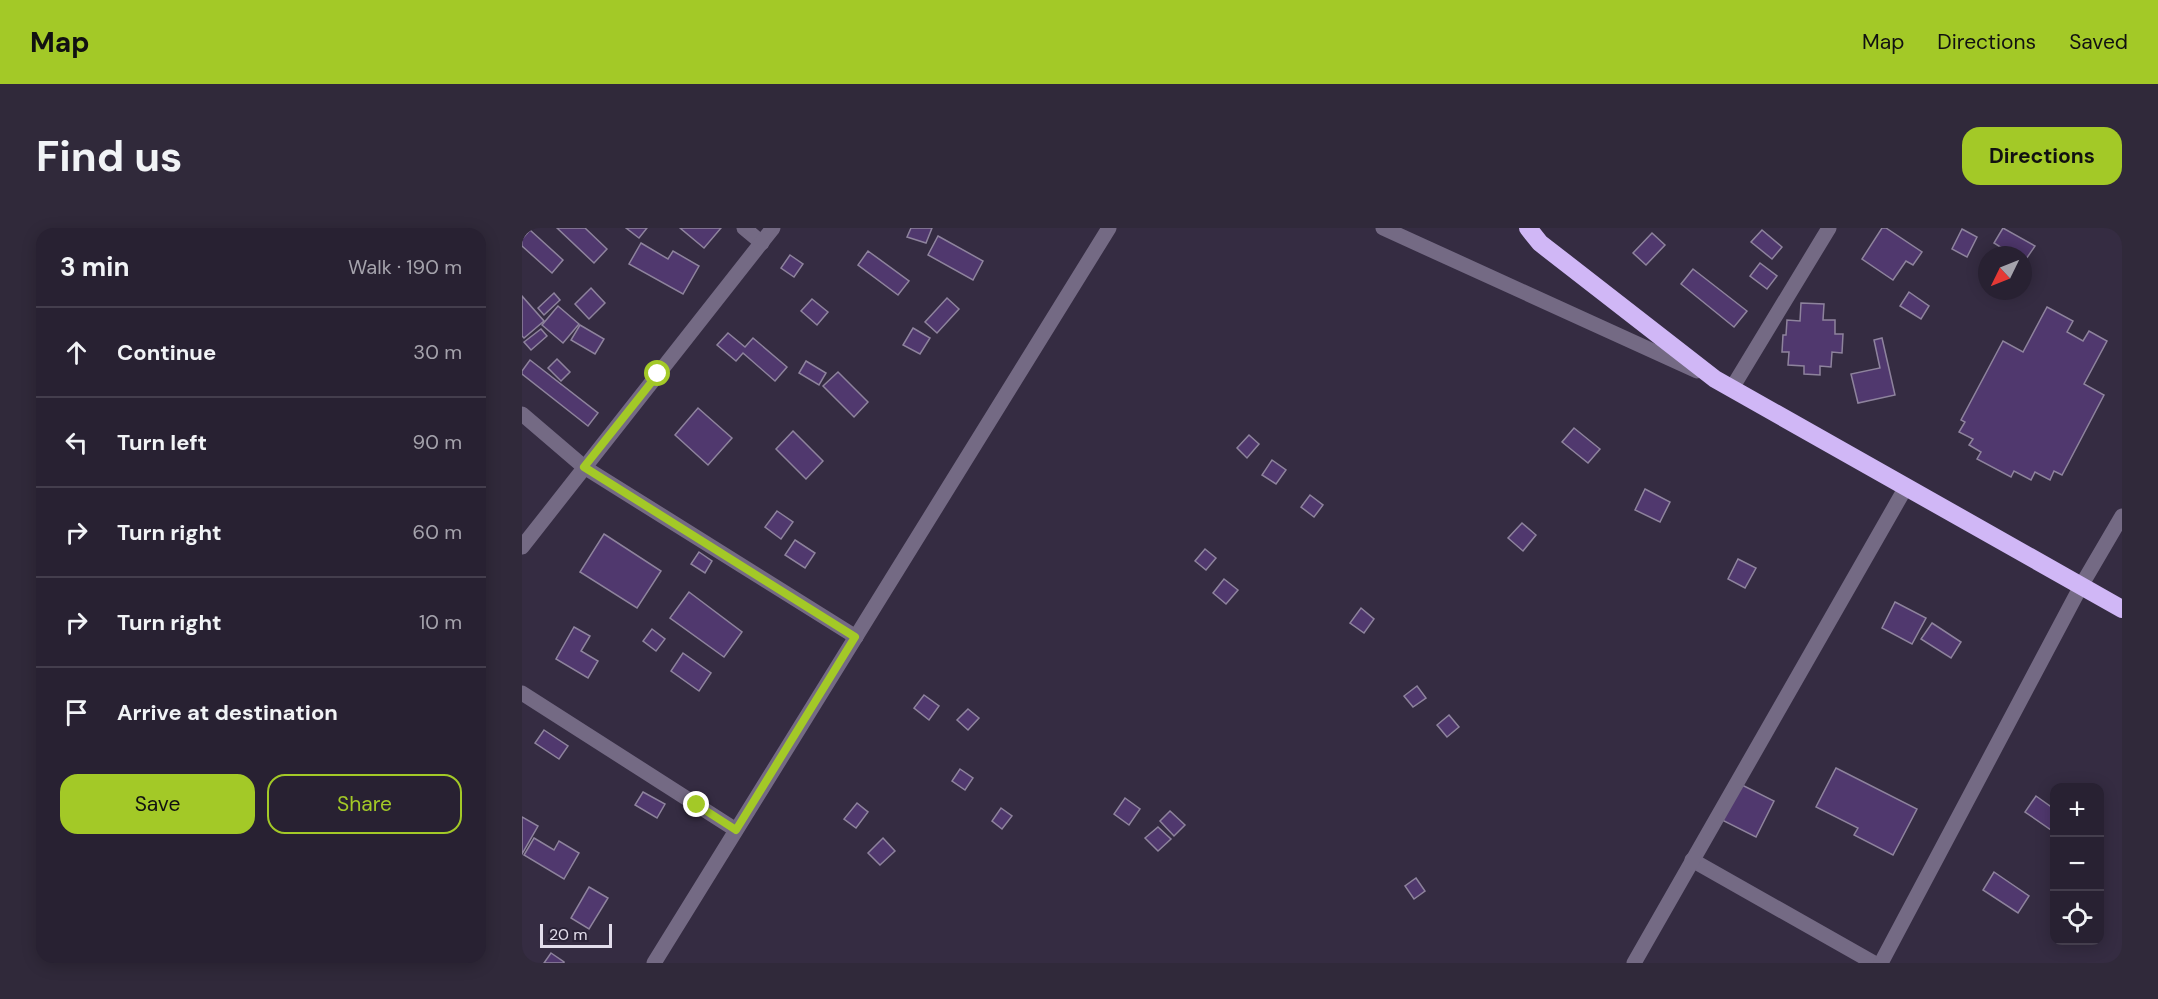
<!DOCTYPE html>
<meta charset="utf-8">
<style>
body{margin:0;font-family:"DM Sans",sans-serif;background:#30293a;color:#f1f3f6}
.controls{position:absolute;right:18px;bottom:18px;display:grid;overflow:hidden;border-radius:12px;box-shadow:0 3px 15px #0003}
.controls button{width:54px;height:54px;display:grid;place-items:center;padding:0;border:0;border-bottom:2px solid #443e4d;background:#282132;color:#f1f3f6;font:30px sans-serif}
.compass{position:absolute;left:1456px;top:18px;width:54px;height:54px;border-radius:50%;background:#282132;box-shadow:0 3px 15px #0003;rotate:227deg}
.scale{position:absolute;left:18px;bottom:15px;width:72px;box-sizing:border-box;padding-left:6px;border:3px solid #e2ddeb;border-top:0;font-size:16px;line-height:21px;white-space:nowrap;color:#e2ddeb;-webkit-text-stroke:4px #2b2338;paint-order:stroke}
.stop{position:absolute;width:18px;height:18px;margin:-14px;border:4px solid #a3c927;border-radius:50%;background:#fff}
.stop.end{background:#a3c927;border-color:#fff;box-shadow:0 2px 6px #0008}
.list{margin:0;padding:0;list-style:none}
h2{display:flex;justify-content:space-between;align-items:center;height:78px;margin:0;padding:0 24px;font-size:26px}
h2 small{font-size:20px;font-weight:400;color:#a5a3ac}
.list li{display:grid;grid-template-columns:39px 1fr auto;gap:18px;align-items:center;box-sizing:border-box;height:90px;padding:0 24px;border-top:2px solid #443e4d}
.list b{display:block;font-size:22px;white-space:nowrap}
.list em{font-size:20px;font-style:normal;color:#a5a3ac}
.actions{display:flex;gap:12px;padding:18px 24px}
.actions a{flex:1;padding:14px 0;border:2px solid #a3c927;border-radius:18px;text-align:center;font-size:21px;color:#a3c927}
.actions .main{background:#a3c927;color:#111}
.icon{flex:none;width:33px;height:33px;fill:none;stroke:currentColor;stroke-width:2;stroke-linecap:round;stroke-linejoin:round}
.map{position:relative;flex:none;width:1600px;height:735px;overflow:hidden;border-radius:18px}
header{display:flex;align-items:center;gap:36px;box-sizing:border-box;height:84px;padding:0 30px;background:#a3c927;color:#111}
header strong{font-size:28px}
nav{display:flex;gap:33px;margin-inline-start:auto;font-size:21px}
.intro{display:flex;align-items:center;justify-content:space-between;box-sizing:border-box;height:144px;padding:0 36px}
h1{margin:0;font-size:42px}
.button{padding:15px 27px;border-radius:18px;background:#a3c927;color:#111;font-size:21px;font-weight:700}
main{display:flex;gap:36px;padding:0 36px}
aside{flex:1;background:#282132;border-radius:18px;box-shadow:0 3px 15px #0003}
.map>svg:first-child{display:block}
.building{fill:#50386e;stroke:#8e839d;stroke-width:1.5}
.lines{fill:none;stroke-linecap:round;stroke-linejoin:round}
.minor{stroke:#746a84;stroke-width:15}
.highway{stroke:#d0b7f6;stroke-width:18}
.route{stroke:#a3c927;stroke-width:8}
</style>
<header>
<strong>Map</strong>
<nav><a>Map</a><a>Directions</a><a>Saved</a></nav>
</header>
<div class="intro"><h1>Find us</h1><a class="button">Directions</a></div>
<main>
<aside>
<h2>3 min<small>Walk · 190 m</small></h2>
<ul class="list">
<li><svg class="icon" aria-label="ahead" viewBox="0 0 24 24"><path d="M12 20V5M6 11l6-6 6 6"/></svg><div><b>Continue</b></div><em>30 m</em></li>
<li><svg class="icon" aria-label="left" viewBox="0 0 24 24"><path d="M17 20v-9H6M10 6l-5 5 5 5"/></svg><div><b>Turn left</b></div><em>90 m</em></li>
<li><svg class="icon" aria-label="right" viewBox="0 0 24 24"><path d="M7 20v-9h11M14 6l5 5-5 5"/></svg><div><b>Turn right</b></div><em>60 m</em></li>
<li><svg class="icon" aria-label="right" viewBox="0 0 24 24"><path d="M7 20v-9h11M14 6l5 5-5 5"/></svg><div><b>Turn right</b></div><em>10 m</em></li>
<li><svg class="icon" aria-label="arrive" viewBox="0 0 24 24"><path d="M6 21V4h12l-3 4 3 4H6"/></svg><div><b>Arrive at destination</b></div></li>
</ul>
<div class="actions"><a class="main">Save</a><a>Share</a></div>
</aside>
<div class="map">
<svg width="1600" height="735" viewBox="0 0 1600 735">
<rect width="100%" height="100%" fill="#352c42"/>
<g class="building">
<path d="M35,0H63L85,21L72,35Z"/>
<path d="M104,0H125L117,10Z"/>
<path d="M158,0H199L182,20Z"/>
<path d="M389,0H410L404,15L385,9Z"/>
<path d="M1360,0H1364L1400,24L1391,37L1384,33L1371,52L1340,31Z"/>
<path d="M1481,0L1513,18L1502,34L1501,27H1491L1472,15Z"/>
<path d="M1440,1L1455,9L1445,29L1430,21Z"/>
<path d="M8,2L41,32L30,45L0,18V11Z"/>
<path d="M1240,2L1260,19L1250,31L1229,14Z"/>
<path d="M1130,5L1143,17L1124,37L1111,25Z"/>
<path d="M416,8L461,33L451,52L406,27Z"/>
<path d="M119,15L146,31L151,23L177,38L161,66L107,36Z"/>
<path d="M346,23L387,53L376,67L336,37Z"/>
<path d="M268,27L281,36L272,49L259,40Z"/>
<path d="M1238,35L1255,48L1245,61L1228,48Z"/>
<path d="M1171,41L1225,83L1212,99L1159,56Z"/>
<path d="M69,60L83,75L67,91L53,76Z"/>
<path d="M1387,64L1407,78L1399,91L1378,78Z"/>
<path d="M32,65L38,72L22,87L16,80Z"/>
<path d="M0,68L22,93L2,110L0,108Z"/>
<path d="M425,70L437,81L415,105L403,94Z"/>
<path d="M290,71L306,84L295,97L279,83Z"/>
<path d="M1279,75L1302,76L1301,92H1313V106H1321L1320,125L1310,124L1309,139L1298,138V147L1282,146V138L1266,137L1267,124H1260L1261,107H1264L1265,92L1278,93Z"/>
<path d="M36,78L57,96L41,115L20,97Z"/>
<path d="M1525,79L1551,93L1545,104L1561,113L1567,103L1585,113L1562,156L1582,167L1540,247L1532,243L1528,252L1513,244L1509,252L1492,243L1489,249L1455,231L1459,224L1447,217L1451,211L1437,204L1443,194L1439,192L1481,113L1501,124Z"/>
<path d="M58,97L82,111L73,126L49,112Z"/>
<path d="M391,100L408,110L398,126L381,117Z"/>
<path d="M19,101L25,108L9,122L2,114Z"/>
<path d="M206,105L223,119L231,110L265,139L253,153L221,125L214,133L195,117Z"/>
<path d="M1360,110L1373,167L1336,175L1329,146L1358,140L1352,112Z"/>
<path d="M35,131L48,144L39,153L26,140Z"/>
<path d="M8,132L76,185L66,198L0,146V143Z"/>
<path d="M284,133L304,145L297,157L277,145Z"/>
<path d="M316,144L346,174L332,189L301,158Z"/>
<path d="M176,180L210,210L186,237L153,207Z"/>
<path d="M1052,200L1078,221L1066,235L1040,214Z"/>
<path d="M271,203L301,233L284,251L254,221Z"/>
<path d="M727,207L737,216L725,230L715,220Z"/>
<path d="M750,232L764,242L754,256L740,247Z"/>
<path d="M1123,261L1148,274L1138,294L1113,282Z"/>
<path d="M788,267L801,277L792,289L779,279Z"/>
<path d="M255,283L271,294L259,311L243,299Z"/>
<path d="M1000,295L1014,307L1001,323L986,310Z"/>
<path d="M82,306L139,343L115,380L58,344Z"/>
<path d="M273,312L293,325L283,340L263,327Z"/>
<path d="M683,321L694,330L684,342L673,333Z"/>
<path d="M177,324L190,333L183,345L169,336Z"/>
<path d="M1216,331L1234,340L1223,360L1206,351Z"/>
<path d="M702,351L716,362L704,376L691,365Z"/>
<path d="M167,364L220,404L202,429L148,390Z"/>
<path d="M1373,374L1404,390L1390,416L1360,400Z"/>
<path d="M839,380L852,391L842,405L828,395Z"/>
<path d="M1410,395L1439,414L1429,430L1399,411Z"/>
<path d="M52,399L68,408L59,423L76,433L66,450L34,431Z"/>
<path d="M130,401L143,411L134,423L121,413Z"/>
<path d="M161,425L189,445L177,463L149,443Z"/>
<path d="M895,458L904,470L891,479L882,468Z"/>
<path d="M402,467L417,478L407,492L392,480Z"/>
<path d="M446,481L457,490L446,502L435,492Z"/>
<path d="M927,487L937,499L925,509L915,497Z"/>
<path d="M22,502L46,518L37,531L13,515Z"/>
<path d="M1314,540L1395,581L1371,627L1332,607L1336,600L1294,579Z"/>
<path d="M438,541L451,550L443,562L430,553Z"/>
<path d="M1218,556L1252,573L1234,609L1200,592Z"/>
<path d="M121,564L143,576L135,590L113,577Z"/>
<path d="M1514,568L1532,581V604L1503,584Z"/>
<path d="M603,570L618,581L607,597L592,586Z"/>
<path d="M335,575L346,584L334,600L322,591Z"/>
<path d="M479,580L490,588L480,601L470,593Z"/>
<path d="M648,583L663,597L652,608L638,593Z"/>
<path d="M0,589L16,598L0,626Z"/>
<path d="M636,599L649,611L636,623L623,610Z"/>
<path d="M12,610L32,622L37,613L57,625L42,651L2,627Z"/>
<path d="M361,610L373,623L358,637L346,625Z"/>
<path d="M1472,644L1507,668L1496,685L1461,662Z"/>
<path d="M894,650L903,663L892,671L883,658Z"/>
<path d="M67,659L86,670L67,701L49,690Z"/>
<path d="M29,725L42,734V735H22Z"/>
</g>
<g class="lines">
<g class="minor">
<path d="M222,0L240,15"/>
<path d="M861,0L1175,143"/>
<path d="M1210,160L1307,0"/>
<path d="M0,186L62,239L334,409"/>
<path d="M0,319L251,0"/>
<path d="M0,465L214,602"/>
<path d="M1170,632L1352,735"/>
<path d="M132,735L587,0"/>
<path d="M1112,735L1384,259"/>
<path d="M1359,735L1559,358L1600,288"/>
</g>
<path class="highway" d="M1006,0L1018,15L1193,151L1600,381"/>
</g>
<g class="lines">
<path class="route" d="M136,146L62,239L333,409L214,602L175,577"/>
</g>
</svg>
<div class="controls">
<button>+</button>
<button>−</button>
<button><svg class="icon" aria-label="locate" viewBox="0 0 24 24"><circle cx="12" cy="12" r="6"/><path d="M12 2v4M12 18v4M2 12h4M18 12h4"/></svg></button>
</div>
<svg class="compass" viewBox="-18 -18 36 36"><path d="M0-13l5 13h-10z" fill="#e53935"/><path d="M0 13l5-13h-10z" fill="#a5a3ac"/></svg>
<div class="scale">20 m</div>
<div class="stop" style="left:136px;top:146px"></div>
<div class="stop end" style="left:175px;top:577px"></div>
</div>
</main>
